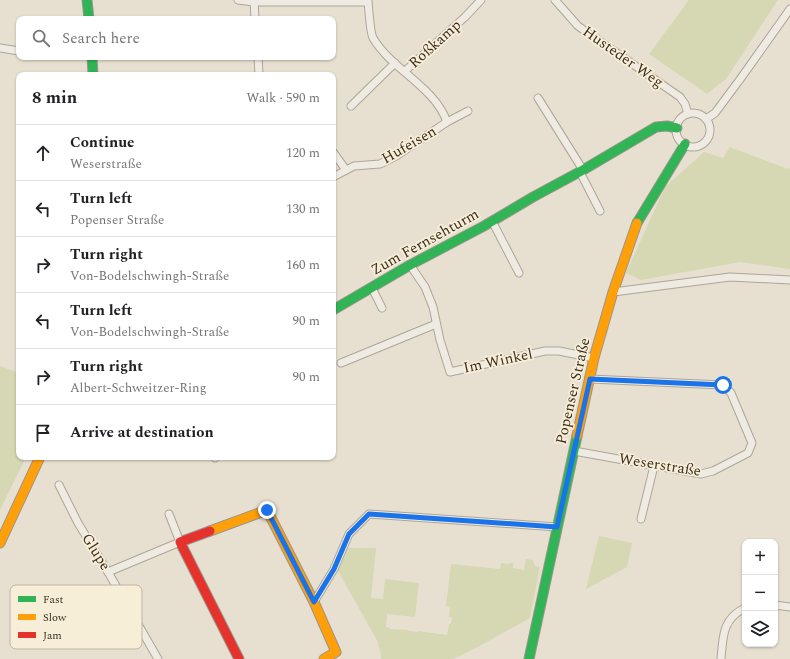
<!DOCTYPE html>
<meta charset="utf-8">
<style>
body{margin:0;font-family:Spectral,serif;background:#f2f2f2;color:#202124}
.controls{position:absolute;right:12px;bottom:12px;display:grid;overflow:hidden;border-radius:8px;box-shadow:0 1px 3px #0004}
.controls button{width:36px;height:36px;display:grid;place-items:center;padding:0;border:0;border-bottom:1px solid #e0e0e0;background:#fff;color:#202124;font:20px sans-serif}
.stop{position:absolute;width:12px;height:12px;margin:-9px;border:3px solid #1a73e8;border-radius:50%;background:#fff}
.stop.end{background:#1a73e8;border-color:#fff;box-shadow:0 1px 4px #0008}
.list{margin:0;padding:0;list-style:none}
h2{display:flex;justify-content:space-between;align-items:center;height:52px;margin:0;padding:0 16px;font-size:17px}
h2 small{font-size:13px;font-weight:400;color:#757577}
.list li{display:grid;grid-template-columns:26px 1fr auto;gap:12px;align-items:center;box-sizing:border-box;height:56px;padding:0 16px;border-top:1px solid #e0e0e0}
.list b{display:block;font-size:15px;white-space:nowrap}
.list p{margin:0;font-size:13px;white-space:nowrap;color:#757577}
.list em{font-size:13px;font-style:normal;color:#757577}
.icon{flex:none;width:22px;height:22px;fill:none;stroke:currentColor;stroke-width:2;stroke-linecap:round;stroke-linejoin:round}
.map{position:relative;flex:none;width:790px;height:659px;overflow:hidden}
.search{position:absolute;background:#fff;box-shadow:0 1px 3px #0004;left:16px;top:16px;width:320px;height:44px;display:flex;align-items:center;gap:10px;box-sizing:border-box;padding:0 14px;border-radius:8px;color:#757577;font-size:15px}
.panel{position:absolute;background:#fff;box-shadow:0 1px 3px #0004;left:16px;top:72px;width:320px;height:388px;border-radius:8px}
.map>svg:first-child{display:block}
.green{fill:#d6d7b3}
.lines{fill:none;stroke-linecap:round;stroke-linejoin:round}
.street-casing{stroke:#ada599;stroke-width:9}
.fast-casing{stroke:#9c958a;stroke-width:11}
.slow-casing{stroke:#9c958a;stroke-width:11}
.jam-casing{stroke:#9c958a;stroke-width:11}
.street{stroke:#efebe3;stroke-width:7}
.fast{stroke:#30b455;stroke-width:9}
.slow{stroke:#ff9f0a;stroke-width:9}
.jam{stroke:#e5322d;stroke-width:9}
.route{stroke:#1a73e8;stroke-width:5}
.labels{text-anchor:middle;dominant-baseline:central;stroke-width:3.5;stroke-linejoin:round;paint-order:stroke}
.street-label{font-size:15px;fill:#3d2e20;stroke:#f7eed8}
.key{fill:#f7eed8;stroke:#bfb4a1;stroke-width:1}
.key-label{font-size:11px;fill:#3d2e20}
</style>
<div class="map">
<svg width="790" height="659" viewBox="0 0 790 659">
<rect width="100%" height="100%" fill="#e7e0d1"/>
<g class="green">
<path d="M689,0H778L726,79L707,94L649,54Z"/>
<path d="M730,147L788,169L790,168V269L740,262L641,280L626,273L665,187L704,152L723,158Z"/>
<path d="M0,366L19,373V457H26L0,510Z"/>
<path d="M599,536L632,543L627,567L586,589Z"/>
<path d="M348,548H376L371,598L383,599L385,579L419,583L415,617L387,614L386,627L390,628V629L408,630L409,631L418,632V631L447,635L449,624H451L452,617H449L450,607L446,606L451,564L500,569L501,563L509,564L510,563H513V568L524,570L526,559L533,560L535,566L540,567L530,618L476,648L453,659H381C382,653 378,648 378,642L338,571Z"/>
</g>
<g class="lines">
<g class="street-casing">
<g id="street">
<path d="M238,0L254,2H368"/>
<path d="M254,0L255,19"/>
<path d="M555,0L578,26L680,97L685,104L688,114"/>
<path d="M0,48L19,51"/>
<path d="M258,57L259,75"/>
<path d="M405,71L465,17L481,0"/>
<path d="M538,98L583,170"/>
<path d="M351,106L395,63"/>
<circle cx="693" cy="130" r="17"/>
<path d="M706,119L715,113L741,78L790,9"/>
<path d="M447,122L468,111"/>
<path d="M333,152L346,170"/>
<path d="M580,172L600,211"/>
<path d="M333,177L354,166L380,164L396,156L447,122C435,87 392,70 373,38C370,32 369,10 368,2"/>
<path d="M492,221L519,273"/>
<path d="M410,265L425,287L433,307L440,340L450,372L545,351H559L594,358"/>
<path d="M372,288L382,308"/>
<path d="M613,292L730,277L790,280"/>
<path d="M341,363L436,324"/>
<path d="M574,451L701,474L713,471L748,453L752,443L731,393L723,385L590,379"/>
<path d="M215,457V458"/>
<path d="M59,485L78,523L108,572L158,659"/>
<path d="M641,519L654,466"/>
<path d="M108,572L180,542L169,514"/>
<path d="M314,602L334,569L349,534L369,514L557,527"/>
<path d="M775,605L790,607"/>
<path d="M721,659C723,637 722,619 745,608"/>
</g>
</g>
<g class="fast-casing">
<g id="fast">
<path d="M87,0L89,19"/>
<path d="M92,57L93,75"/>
<path d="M637,223L685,144"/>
<path d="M333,310L410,265L484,226L533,197L583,170L656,127L667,126L677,128"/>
<path d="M529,659L577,436"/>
</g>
</g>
<g class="slow-casing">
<g id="slow">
<path d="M577,436L594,358L613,292L637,223"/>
<path d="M210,531L267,510L314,602L336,652L324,659"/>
<path d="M0,543L40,457"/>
</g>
</g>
<g class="jam-casing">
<path id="jam" d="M210,531L180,542L239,659"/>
</g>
<use href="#street" class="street"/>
<use href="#fast" class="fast"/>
<use href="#slow" class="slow"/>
<use href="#jam" class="jam"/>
</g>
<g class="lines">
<path class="route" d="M267,510L314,602L334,569L349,534L369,514L557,527L590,379L723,385"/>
</g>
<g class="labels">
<g class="street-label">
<text transform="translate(435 44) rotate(-42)">Roßkamp</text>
<text transform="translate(623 57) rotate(35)">Husteder Weg</text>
<text transform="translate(409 145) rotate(-30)">Hufeisen</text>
<text transform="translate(425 242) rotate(-29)">Zum Fernsehturm</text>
<text transform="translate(498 361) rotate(-12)">Im Winkel</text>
<text transform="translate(573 391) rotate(-77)">Popenser Straße</text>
<text transform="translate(660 465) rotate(9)">Weserstraße</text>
<text transform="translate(96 552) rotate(58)">Glupe</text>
</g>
</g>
<rect x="10" y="585" width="132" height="64" rx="6" class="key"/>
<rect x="18" y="596" width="18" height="6" fill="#30b455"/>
<rect x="18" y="614" width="18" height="6" fill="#ff9f0a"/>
<rect x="18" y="632" width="18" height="6" fill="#e5322d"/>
<g class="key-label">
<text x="43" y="603">Fast</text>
<text x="43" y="621">Slow</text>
<text x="43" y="639">Jam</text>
</g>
</svg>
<div class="controls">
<button>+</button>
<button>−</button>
<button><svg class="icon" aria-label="layers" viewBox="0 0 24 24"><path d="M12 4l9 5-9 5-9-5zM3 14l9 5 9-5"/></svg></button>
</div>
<div class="stop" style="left:723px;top:385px"></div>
<div class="stop end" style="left:267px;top:510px"></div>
<div class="search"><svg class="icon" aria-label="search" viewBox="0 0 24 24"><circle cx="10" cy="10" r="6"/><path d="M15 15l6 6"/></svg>Search here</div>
<section class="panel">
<h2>8 min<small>Walk · 590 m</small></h2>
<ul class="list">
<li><svg class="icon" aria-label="ahead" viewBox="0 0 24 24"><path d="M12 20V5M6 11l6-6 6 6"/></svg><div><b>Continue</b><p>Weserstraße</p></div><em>120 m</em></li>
<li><svg class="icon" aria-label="left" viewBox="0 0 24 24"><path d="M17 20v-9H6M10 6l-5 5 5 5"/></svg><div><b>Turn left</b><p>Popenser Straße</p></div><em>130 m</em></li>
<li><svg class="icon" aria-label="right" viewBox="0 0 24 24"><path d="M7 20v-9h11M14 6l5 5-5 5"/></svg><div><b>Turn right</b><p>Von-Bodelschwingh-Straße</p></div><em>160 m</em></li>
<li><svg class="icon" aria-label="left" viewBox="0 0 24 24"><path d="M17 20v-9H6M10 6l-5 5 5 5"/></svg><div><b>Turn left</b><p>Von-Bodelschwingh-Straße</p></div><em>90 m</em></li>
<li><svg class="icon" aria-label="right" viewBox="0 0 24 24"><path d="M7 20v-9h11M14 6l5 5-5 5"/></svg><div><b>Turn right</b><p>Albert-Schweitzer-Ring</p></div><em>90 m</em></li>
<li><svg class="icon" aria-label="arrive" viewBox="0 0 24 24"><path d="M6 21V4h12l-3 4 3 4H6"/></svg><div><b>Arrive at destination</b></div></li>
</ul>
</section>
</div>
